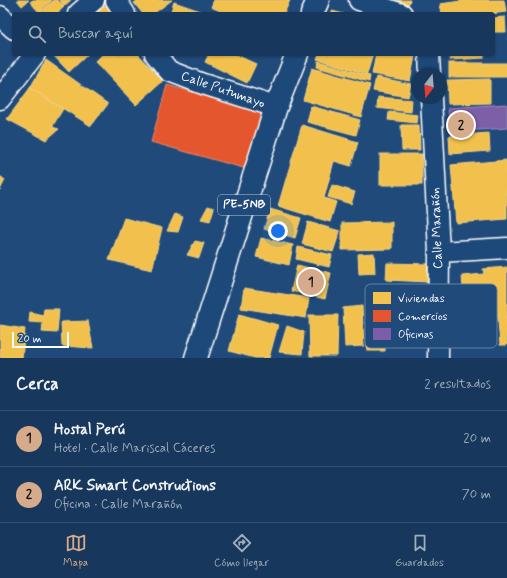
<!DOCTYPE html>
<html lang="es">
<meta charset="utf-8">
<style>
body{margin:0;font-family:Mynerve,sans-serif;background:#244365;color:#f1f3f6}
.compass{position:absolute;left:411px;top:68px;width:36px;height:36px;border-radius:50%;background:#17385c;box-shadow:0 1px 3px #0004;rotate:196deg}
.scale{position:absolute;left:12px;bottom:10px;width:57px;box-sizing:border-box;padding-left:4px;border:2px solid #fff;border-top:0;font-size:11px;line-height:14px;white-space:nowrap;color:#fff;-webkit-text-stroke:3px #1f4a7a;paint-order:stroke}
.you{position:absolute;left:278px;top:231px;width:14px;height:14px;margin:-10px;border:3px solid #fff;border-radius:50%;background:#1a73e8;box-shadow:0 0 0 6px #1a73e833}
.badge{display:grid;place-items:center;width:26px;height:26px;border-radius:50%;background:#d6ab8b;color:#111;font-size:13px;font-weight:700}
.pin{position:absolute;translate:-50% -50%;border:2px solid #fff;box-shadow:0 1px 4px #0006}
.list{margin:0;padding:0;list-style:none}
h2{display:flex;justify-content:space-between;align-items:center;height:52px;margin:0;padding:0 16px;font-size:17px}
h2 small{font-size:13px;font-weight:400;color:#9eacbb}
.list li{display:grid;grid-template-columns:26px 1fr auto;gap:12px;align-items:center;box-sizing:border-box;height:56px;padding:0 16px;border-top:1px solid #365272}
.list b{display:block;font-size:15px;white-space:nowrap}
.list p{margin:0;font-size:13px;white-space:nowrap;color:#9eacbb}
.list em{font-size:13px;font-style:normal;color:#9eacbb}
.icon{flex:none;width:22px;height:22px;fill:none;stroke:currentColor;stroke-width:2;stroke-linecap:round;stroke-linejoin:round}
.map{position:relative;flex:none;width:507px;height:358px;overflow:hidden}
.search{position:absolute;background:#17385c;box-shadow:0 1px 3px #0004;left:12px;right:12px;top:12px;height:44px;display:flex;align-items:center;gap:10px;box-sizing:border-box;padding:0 14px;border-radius:4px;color:#9eacbb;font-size:15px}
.sheet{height:164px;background:#17385c}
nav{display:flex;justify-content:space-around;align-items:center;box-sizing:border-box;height:56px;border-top:1px solid #365272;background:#17385c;font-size:11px;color:#9eacbb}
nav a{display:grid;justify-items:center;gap:2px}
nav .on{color:#d6ab8b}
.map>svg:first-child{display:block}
.homes{fill:#f2c14e;stroke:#f6d483}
.shops{fill:#e4572e;stroke:#ec896d}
.offices{fill:#7b5ea7;stroke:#a38ec1}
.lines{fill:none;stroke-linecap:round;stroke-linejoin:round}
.minor-casing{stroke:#fff;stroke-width:23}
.trunk-casing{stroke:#fff;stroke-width:25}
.minor{stroke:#1f4a7a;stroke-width:20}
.trunk{stroke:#1f4a7a;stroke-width:22}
.labels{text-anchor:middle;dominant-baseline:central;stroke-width:4;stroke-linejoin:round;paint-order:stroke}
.shield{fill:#1f4a7a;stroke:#bcc9d7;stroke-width:1}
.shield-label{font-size:12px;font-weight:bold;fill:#fff}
.street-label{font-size:13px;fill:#fff;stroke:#1f4a7a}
.key{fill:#1f4a7a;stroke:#6280a2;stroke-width:1}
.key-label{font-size:11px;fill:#fff}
</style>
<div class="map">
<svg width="507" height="358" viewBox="0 0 507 358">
<rect width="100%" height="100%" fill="#1f4a7a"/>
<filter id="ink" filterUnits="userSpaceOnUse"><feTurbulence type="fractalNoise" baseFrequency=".025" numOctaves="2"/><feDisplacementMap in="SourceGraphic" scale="8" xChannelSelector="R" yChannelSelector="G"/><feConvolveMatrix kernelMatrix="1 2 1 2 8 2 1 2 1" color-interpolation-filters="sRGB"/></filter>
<g filter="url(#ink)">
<g class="homes">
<path d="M17,0H29L22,6Z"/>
<path d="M33,0H52L39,12L30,2Z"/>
<path d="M54,0H57L64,7L56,14H42L40,12Z"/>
<path d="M59,0H71L64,6Z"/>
<path d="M138,0H172L153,14H143L134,3Z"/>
<path d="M214,0H290L284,14H227L211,7Z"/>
<path d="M391,0H410L407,9Z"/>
<path d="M468,0H504L506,12L490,14H442L440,4Z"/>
<path d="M174,2L209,14H170Z"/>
<path d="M108,3L116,14H94Z"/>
<path d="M332,11L344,14H331Z"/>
<path d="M505,17L506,32H493V18Z"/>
<path d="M52,54H88L69,72Z"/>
<path d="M103,54H138L163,81L136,105L95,62Z"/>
<path d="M209,54H234L256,64L247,83L205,62Z"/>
<path d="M319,54H373L367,74L317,59Z"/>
<path d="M376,54H404L415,56L410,81L372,74Z"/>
<path d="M450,54H484V58L450,60Z"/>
<path d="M46,60L108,104L91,126L30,88Z"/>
<path d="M318,61L370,76L369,82L317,67Z"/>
<rect x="449" y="63" width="58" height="14"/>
<path d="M312,68L370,85L361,117L303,100Z"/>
<path d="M376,77L411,84L408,97L373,91Z"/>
<path d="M490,79V103L448,104L447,80Z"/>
<path d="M30,88L63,109L52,127L59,129L46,140L7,119Z"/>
<path d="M378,97L412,100L411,112L377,108Z"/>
<path d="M311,106L360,120L356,135L307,122Z"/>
<path d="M389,112L418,115L417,123L388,120Z"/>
<path d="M302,125L358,142L351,166L334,161L324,198L336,202L330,222L278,206Z"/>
<path d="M401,125H419L420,150H402Z"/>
<path d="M489,133L490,151L450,154L449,136Z"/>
<rect x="380" y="154" width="42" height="31"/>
<path d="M507,160V219L456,223L451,165Z"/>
<path d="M0,176L5,180L0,190Z"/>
<path d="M332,185L355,192L351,204L328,197Z"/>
<path d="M208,206L214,208L210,221L201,219Z"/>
<path d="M270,209L301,218L295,238L264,229Z"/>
<path d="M175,214L183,217L178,232L167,231Z"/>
<path d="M124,218L162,228L152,270L109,260Z"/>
<path d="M308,222L340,231L333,252L302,244Z"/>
<path d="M392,222V249L342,250V223Z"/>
<path d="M261,238L293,245L289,265L256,257Z"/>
<path d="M195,241L204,243L199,258L187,255Z"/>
<path d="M298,247L332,255L329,267L296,259Z"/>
<path d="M374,253L375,273L359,274L358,254Z"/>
<path d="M387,263L428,264V282L386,280Z"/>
<path d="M297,265L331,273L325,299L291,291Z"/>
<path d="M507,267V345H500L496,297L464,300L462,276L484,274L483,269Z"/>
<path d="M367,286H386L385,351H367Z"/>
<path d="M244,288L309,298L306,318L241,308Z"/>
<path d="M362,306L364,346L345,347L343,308Z"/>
<path d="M44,309H59L57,333L42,332L43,323L29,322L30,312L43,315Z"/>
<path d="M239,314L278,325L269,358H255L229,351Z"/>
<path d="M309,315H338L337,356H310Z"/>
<path d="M88,321L93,348L62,346L61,322Z"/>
<path d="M0,325L25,329L22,358H0Z"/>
<path d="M287,326L304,332L302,354L279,352Z"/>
</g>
<path class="shops" d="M167,85L263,112L247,169L151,142Z"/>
<path class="offices" d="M507,104V128L450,132L448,108Z"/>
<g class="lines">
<g class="minor-casing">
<g id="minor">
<path d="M116,0L125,14"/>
<path d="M359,0L402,14"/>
<path d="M78,14L94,0"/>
<path d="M0,16L14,29"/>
<path d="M155,54L169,71L203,84L276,107"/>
<path d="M429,54L430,74"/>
<path d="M431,98L439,252L438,358"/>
<path d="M0,99L35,54"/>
<path d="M439,252L507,248"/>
</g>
</g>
<g class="trunk-casing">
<g id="trunk">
<path d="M312,14L318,0"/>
<path d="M196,358L276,107L297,54"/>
</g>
</g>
<use href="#minor" class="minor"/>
<use href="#trunk" class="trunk"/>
</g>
</g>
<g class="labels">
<rect class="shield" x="218" y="195" width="52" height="20" rx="3"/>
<g class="shield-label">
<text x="244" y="205">PE-5NB</text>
</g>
<g class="street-label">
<text transform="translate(223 90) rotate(19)">Calle Putumayo</text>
<text transform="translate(437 228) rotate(-92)">Calle Marañón</text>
</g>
</g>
<rect x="365" y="284" width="132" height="64" rx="6" class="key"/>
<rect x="373" y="292" width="18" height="12" fill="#f2c14e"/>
<rect x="373" y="310" width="18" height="12" fill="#e4572e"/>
<rect x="373" y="328" width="18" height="12" fill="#7b5ea7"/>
<g class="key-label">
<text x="398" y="302">Viviendas</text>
<text x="398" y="320">Comercios</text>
<text x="398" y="338">Oficinas</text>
</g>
</svg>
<svg class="compass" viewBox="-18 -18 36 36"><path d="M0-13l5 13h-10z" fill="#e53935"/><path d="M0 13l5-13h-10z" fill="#9eacbb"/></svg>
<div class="scale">20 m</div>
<div class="you"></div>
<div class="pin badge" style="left:311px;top:282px">1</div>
<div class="pin badge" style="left:461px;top:125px">2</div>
<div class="search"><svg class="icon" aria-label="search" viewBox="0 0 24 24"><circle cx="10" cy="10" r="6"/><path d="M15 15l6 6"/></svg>Buscar aquí</div>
</div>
<section class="sheet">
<h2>Cerca<small>2 resultados</small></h2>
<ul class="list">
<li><span class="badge">1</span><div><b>Hostal Perú</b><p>Hotel · Calle Mariscal Cáceres</p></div><em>20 m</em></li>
<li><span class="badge">2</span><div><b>ARK Smart Constructions</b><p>Oficina · Calle Marañón</p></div><em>70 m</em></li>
</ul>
</section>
<nav>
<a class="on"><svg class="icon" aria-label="map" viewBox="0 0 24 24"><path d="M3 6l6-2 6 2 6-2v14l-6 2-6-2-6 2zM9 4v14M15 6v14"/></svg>Mapa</a>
<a><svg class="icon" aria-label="directions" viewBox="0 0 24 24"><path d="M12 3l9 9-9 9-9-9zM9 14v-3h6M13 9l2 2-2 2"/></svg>Cómo llegar</a>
<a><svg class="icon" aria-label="saved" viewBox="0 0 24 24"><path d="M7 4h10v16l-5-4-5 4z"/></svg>Guardados</a>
</nav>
